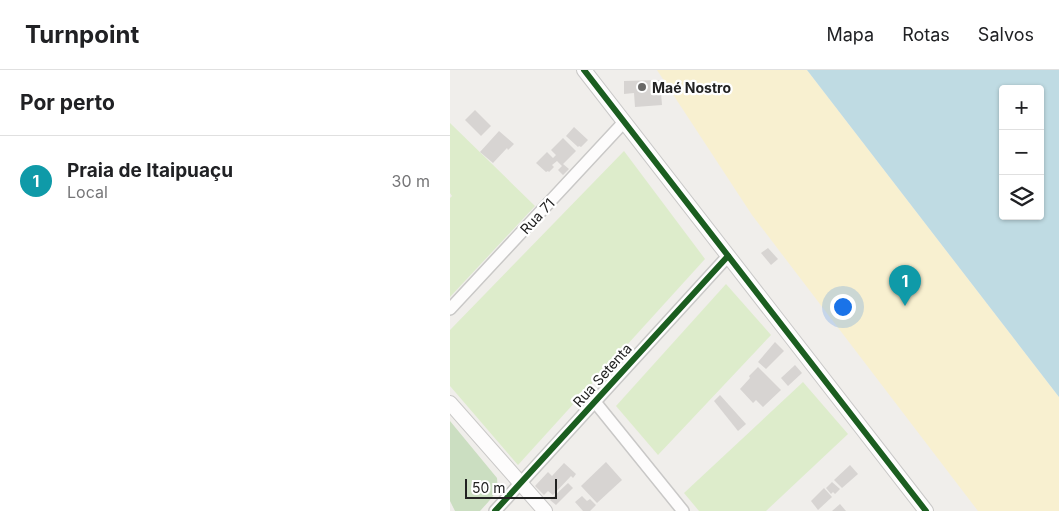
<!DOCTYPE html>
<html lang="pt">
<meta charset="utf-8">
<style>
body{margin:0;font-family:Inter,sans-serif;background:#f2f2f2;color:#202124}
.controls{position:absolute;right:15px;top:15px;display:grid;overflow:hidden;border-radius:5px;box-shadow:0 1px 4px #0004}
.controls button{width:45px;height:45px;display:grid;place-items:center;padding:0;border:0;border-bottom:1px solid #e0e0e0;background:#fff;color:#202124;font:25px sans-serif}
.scale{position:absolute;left:15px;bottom:12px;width:92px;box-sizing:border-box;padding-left:5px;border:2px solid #222;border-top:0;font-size:14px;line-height:18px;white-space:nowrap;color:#222;-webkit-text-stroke:4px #fff;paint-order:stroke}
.you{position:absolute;left:392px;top:236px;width:18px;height:18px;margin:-12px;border:4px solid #fff;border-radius:50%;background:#1a73e8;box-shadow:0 0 0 8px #1a73e833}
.badge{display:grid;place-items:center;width:32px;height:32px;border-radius:50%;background:#6a6968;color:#fff;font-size:16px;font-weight:700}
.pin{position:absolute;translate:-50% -41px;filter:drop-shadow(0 1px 2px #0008)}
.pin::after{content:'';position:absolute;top:26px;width:18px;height:15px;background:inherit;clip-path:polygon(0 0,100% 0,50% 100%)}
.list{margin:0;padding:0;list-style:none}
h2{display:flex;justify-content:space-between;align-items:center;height:65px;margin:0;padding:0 20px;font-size:21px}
h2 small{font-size:16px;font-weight:400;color:#757577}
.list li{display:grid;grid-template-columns:32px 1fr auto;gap:15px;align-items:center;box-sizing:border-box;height:90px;padding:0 20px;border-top:1px solid #e0e0e0}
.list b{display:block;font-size:19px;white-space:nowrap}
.list p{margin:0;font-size:16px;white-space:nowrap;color:#757577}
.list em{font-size:16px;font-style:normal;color:#757577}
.icon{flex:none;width:28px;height:28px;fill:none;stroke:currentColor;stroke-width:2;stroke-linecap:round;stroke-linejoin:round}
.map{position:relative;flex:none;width:609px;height:441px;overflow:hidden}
header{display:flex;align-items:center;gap:30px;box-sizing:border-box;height:70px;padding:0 25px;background:#fff;border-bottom:1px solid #e0e0e0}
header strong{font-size:24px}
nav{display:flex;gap:28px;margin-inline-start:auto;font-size:18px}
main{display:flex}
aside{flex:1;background:#fff}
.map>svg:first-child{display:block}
.grass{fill:#ddeccb}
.forest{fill:#cbdec1}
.sand{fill:#f8f0d0}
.water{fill:#bfdbe3;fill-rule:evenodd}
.building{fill:#d7d4d2}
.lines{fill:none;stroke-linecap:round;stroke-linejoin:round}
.minor-casing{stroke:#c9c8c7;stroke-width:14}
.tertiary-casing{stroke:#c9c8c7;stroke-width:16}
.minor{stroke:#fdfcfc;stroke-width:11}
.tertiary{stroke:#fdfcfc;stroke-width:14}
.cycleway-casing{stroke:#fff;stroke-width:9}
.cycleway{stroke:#1b5e20;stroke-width:6}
.poi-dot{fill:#6a6968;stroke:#fff;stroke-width:2}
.labels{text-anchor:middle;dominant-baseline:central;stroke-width:4.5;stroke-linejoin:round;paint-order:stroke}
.poi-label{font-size:14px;font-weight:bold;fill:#222;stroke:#fff;text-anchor:start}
.street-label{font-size:14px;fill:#222;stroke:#fff}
</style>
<header>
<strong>Turnpoint</strong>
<nav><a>Mapa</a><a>Rotas</a><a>Salvos</a></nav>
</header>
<main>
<aside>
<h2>Por perto<small></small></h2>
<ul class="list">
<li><span class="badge" style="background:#0f9aa8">1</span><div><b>Praia de Itaipuaçu</b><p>Local</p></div><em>30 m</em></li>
</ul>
</aside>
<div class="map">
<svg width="609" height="441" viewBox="0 0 609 441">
<rect width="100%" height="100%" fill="#f0eeeb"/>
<g class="grass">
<path d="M0,53L85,136L0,227V128L2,126L0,123Z"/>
<path d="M174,81L255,189L68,395L0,316V260Z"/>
<path d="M276,214L321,265L208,385L166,336Z"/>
<path d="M353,312L398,364L316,441H249L234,423Z"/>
</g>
<path class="forest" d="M0,351L47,408C49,423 40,430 30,441H5L0,431Z"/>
<path class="sand" d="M207,0H357L609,327V441H528L302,145Z"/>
<path class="water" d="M357,0H609V327ZM553,19H590V146H553Z"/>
<g class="building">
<path d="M210,10L212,35L185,37L184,23L174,24V11Z"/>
<path d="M25,40L41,56L31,66L15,50Z"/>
<path d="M124,57L138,70L131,77L129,76L128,77L116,66Z"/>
<path d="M49,61L64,74L58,80L57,78L43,93L30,82Z"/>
<path d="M113,68L126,81L113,94L119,99L113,105L108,100L112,96L107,91L102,95L104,97L99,102L98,101L96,102L86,93L97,82L103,88L106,85L101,80Z"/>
<path d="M318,178L328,189L321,195L311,183Z"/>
<path d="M325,272L334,281L316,299L308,292Z"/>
<path d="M345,295L352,303L338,316L331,308Z"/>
<path d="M308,297L331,320L313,337L306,330L303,333L290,319L300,308L299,306Z"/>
<path d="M270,325L296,354L288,361L264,331Z"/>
<path d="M156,392L172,410L147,433L131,416Z"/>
<path d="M114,393L126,404L123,408L121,406L103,425L98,421L94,425L85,416L98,402L102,406Z"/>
<path d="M400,395L408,404L392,418L384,410Z"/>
<path d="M382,412L390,419L385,424L383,422L381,424L376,418Z"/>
<path d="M118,413L123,418L106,435L100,430Z"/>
<path d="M374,418L382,427L368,440L361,431Z"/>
<path d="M132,426L137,431L140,429L146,435L140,441H133L125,432Z"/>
<path d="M390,434L396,441H382Z"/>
</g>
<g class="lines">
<g class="minor-casing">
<g id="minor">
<path d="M0,239L174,52"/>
<path d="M145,332L233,441"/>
<path d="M45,441L278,186"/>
</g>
</g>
<g class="tertiary-casing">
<g id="tertiary">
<path d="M134,0L476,441"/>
<path d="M0,333L95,441"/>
</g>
</g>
<use href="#minor" class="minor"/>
<use href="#tertiary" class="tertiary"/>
<g class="cycleway-casing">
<g id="cycleway">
<path d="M134,0L476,441"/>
<path d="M45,441L278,186"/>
</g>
</g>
<use href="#cycleway" class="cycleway"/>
</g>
<circle class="poi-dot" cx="192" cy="17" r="5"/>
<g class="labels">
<g class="poi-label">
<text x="202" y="17">Maé Nostro</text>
</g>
<g class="street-label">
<text transform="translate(87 146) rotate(-47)">Rua 71</text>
<text transform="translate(152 305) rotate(-48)">Rua Setenta</text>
</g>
</g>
</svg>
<div class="controls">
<button>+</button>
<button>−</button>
<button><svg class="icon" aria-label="layers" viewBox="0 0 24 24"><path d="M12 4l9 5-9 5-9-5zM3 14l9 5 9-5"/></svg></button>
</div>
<div class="scale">50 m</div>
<div class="you"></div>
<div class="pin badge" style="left:455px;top:236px;background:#0f9aa8">1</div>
</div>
</main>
